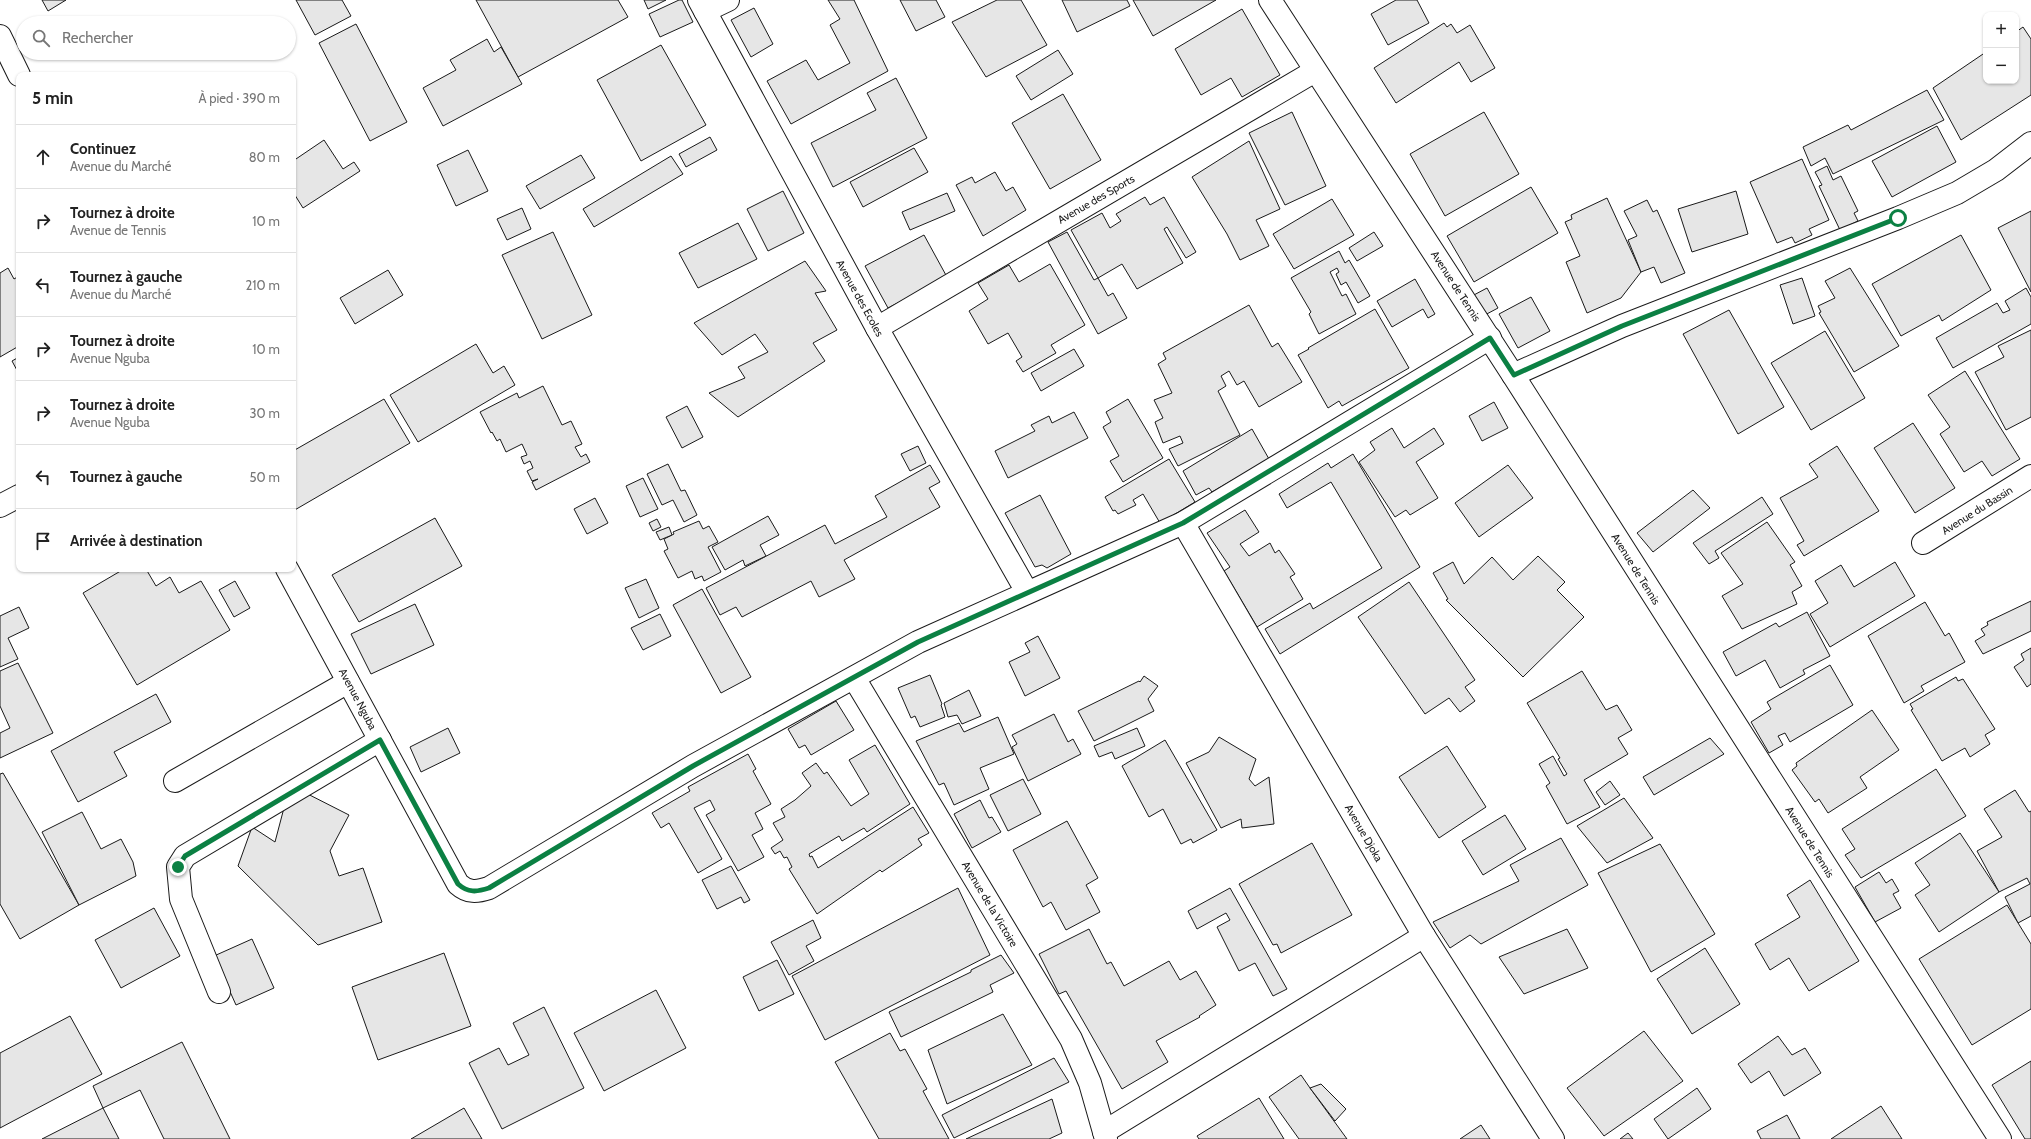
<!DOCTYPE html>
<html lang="fr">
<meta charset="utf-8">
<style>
body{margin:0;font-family:Cabin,sans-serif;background:#f2f2f2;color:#222}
.controls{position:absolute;right:12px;top:12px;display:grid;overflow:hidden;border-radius:8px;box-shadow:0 1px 3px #0004}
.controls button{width:36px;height:36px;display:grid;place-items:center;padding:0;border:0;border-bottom:1px solid #e0e0e0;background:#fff;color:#222;font:20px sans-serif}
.stop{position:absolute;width:12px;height:12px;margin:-9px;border:3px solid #0b8043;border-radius:50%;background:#fff}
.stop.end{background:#0b8043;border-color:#fff;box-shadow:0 1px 4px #0008}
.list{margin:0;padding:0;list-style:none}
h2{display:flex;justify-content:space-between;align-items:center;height:52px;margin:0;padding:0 16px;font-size:17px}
h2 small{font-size:13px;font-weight:400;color:#767676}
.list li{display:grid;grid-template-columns:26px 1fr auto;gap:12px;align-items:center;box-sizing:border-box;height:64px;padding:0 16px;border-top:1px solid #e0e0e0}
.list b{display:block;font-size:15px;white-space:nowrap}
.list p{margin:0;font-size:13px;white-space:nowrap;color:#767676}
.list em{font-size:13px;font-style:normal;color:#767676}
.icon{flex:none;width:22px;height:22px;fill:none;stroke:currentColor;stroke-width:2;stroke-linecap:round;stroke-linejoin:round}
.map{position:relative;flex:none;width:2031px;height:1139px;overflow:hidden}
.search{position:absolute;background:#fff;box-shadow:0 1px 3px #0004;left:16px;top:16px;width:280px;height:44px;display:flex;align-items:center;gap:10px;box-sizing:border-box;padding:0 14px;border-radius:22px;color:#767676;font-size:15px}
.panel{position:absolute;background:#fff;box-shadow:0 1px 3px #0004;left:16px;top:72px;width:280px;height:500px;border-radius:8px}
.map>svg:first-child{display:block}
.building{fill:#e6e6e6;stroke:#1a1a1a}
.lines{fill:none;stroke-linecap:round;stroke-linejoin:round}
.minor-casing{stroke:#1a1a1a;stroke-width:24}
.minor{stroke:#fff;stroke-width:22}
.route{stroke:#0b8043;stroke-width:5}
.labels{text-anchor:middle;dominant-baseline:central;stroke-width:3;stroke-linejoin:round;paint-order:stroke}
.street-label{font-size:11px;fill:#1a1a1a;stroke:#fff}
</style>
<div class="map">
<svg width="2031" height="1139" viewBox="0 0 2031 1139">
<rect width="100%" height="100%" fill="#fff"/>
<g class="building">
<path d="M42,0H66L48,11Z"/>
<path d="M296,0H342L351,16L315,35Z"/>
<path d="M476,0H618L628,17L518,77Z"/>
<path d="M644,0H666L648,9Z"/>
<path d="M679,0H682L693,22L660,37L649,14Z"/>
<path d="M828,0H854L888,71L791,124L767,81L806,60L818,80L850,63L830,25L840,19Z"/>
<path d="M900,0H936L945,17L916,31Z"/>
<path d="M997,0H1021L1047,45L986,77L952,22Z"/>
<path d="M1062,0H1127L1130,6L1077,32Z"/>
<path d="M1133,0H1216L1153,36Z"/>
<path d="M1396,0H1417L1429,23L1388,45L1371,14Z"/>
<path d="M754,8L773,44L751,57L731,20Z"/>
<path d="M1242,9L1280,75L1242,97L1231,78L1201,95L1175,49Z"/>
<path d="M1444,23L1447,27L1451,24L1457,33L1470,25L1495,68L1471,82L1459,62L1396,103L1374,68Z"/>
<path d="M356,24L407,122L370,141L319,43Z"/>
<path d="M2023,27L2031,39V95L1961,140L1933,88L1986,52V81H2016V32Z"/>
<path d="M487,39L494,52L501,47L522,84L443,126L423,88L456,70L450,60Z"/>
<path d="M661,45L706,125L641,161L597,80Z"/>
<path d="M1058,50L1073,74L1031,100L1016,76Z"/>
<path d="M896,78L927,138L833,187L811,143L876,110L867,93Z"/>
<path d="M1927,90L1944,120L1833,174L1825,158L1811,166L1803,147L1848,125L1851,130Z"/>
<path d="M1063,94L1101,160L1050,189L1012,123Z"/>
<path d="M1292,112L1326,186L1285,205L1249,133Z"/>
<path d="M1484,112L1519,174L1445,216L1410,154Z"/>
<path d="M1937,126L1956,162L1892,197L1872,161Z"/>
<path d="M710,137L717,150L686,167L679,154Z"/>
<path d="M324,140L343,169L354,162L360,171L303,208L293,192V161Z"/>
<path d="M1249,141L1280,209L1256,220L1269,246L1240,260L1227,234L1192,177Z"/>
<path d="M914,148L928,172L863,207L850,182Z"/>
<path d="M468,150L488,191L456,206L437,165Z"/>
<path d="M581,155L595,178L540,209L526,186Z"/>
<path d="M671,156L683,174L594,227L583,209Z"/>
<path d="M1802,159L1829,220L1809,229L1812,235L1795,243L1792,237L1777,243L1750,182Z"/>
<path d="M1827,166L1833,180L1841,176L1858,211L1854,213L1858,221L1840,230L1819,186L1822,185L1815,172Z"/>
<path d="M995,172L1006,191L1013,187L1026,210L983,236L956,185L972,177L975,183Z"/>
<path d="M1531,187L1558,233L1474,282L1447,236Z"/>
<path d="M783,191L804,233L768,251L747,209Z"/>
<path d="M1736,191L1748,234L1692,252L1678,209Z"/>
<path d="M947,193L955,211L910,230L902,212Z"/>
<path d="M1145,197L1150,205L1164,197L1196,252L1186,258L1167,227L1164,229L1183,263L1137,289L1122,264L1098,278L1071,230L1102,213L1110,228L1121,221L1116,214Z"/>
<path d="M1607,198L1641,272L1621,298L1587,313L1566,262L1580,256L1565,222L1572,219L1571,215Z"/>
<path d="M1332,199L1354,235L1294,269L1273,234Z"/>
<path d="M1647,200L1653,212L1657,210L1685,273L1661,283L1654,267L1641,272L1628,240L1637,236L1624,211Z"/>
<path d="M522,208L531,229L507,240L497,219Z"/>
<path d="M2031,211V292L1998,228Z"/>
<path d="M738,223L757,259L698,288L679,253Z"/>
<path d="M553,232L592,315L542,339L502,255Z"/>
<path d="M1067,232L1094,280L1098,278L1108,296L1113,293L1127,318L1098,334L1048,242Z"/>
<path d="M1374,232L1383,246L1357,261L1349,248Z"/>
<path d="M924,235L947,277L888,308L865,266Z"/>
<path d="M1961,235L1991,290L1942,321L1939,315L1901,336L1872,284Z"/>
<path d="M1339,251L1345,263L1349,260L1370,296L1358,303L1346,282L1341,285L1336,274L1339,272L1337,268L1330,272L1342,296L1346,294L1356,314L1319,334L1309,314L1311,312L1291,278Z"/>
<path d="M805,261L826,291L815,293L837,330L813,343L825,361L738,417L709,393L745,378L738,367L768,352L755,334L722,355L694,323Z"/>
<path d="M1050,264L1085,325L1051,345L1056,353L1023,372L1016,361L1022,357L1008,333L988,344L969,311L988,299L978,283L1009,265L1019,282Z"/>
<path d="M8,268L14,279L19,276V346L0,357V273Z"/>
<path d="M1850,268L1899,346L1854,372L1819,313L1821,312L1818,306L1835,298L1825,281Z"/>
<path d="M388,270L403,295L355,324L340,298Z"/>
<path d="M1802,278L1815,316L1793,324L1780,285Z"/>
<path d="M1415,279L1435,314L1428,318L1423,309L1392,327L1377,301Z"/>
<path d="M1487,288L1498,308L1483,316L1472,296Z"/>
<path d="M2026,288L2031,297V324L1953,368L1936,338L1997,303L2003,313L2010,310L2005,301Z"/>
<path d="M1531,297L1550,331L1518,348L1499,314Z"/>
<path d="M1249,305L1272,347L1278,343L1302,382L1259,407L1244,381L1237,385L1229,371L1221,376L1226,386L1218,391L1240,435L1178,466L1169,449L1183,443L1180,436L1163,443L1155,422L1163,418L1154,400L1172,393L1158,364L1166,359L1163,353Z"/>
<path d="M1375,309L1409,368L1342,406L1339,401L1328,408L1298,355L1309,349L1308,348Z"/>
<path d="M1729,310L1784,407L1738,434L1683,334Z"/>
<path d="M2031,330V417L2006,430L1975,372L2004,357L1998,346Z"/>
<path d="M1825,331L1865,398L1811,430L1771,363Z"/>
<path d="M476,344L493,373L504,366L515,385L418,442L390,395Z"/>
<path d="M1074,349L1084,366L1041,391L1031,373Z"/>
<path d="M19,357V374L12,361Z"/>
<path d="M1965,371L2020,459L1992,476L1982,461L1964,472L1940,434L1950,427L1928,395Z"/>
<path d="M543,386L562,425L571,421L582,444L575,447L581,457L586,454L590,462L536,490L532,482L538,479L532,481L527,471L533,468L530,461L524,464L521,457L527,455L522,444L506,452L500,439L497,441L492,432L491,433L480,412L517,393L519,398Z"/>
<path d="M384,399L410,443L293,511V451Z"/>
<path d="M1128,399L1163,458L1123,482L1110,461L1119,456L1103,427L1111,422L1106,412Z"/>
<path d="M1494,402L1508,428L1482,441L1469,416Z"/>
<path d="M687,406L703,437L682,448L666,417Z"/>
<path d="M1074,412L1088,438L1008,478L995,451L1035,431L1031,425L1049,416L1052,423Z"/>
<path d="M1913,423L1955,488L1915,513L1874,448Z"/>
<path d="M1392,428L1404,448L1434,428L1444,444L1416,462L1438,498L1410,515L1406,510L1395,517L1359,462L1375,450L1370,442Z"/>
<path d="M1252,429L1269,459L1212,492L1209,488L1196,495L1183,471Z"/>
<path d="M918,446L926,463L910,471L901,454Z"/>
<path d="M1837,446L1879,511L1804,556L1797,545L1804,541L1780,498L1818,477L1809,464Z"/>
<path d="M1353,454L1420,567L1280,654L1265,629L1310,603L1313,609L1382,568L1331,482L1287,508L1279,494L1328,463L1331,468Z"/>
<path d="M1169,459L1195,502L1160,523L1143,494L1133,500L1136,505L1118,514L1115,510L1113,511L1105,497Z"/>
<path d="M668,464L681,491L685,490L697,515L684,522L673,500L662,505L647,474Z"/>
<path d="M930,465L940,482L929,488L940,507L844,560L855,579L819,597L811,581L742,617L736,607L720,615L706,588L825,525L835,544L887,517L875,496Z"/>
<path d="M1508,465L1533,498L1479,537L1455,503Z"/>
<path d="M643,478L658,509L640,517L626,486Z"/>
<path d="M1693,490L1710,508L1653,552L1637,533Z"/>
<path d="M1040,495L1071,554L1047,568L1042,565L1035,567L1005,513Z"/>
<path d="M1762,497L1773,514L1715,551L1719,558L1709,564L1693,543Z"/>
<path d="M595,498L608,523L587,534L574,509Z"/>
<path d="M1245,510L1259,532L1240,544L1249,556L1270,543L1275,553L1279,550L1295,574L1290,577L1303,599L1257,627L1224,571L1230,567L1207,533Z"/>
<path d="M768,516L779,535L760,545L766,556L745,566L743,560L725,570L712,547Z"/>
<path d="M435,518L462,566L359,622L332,575Z"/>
<path d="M657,519L661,527L653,531L649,523Z"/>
<path d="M699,521L703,529L709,526L718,542L708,547L721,572L704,581L702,576L695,579L692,571L678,578L664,551L668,549L664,539L674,534L673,532Z"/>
<path d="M1767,522L1795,562L1790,565L1802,586L1792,592L1797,604L1742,629L1722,596L1743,584L1721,553Z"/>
<path d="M669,527L672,535L660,540L656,532Z"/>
<path d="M1538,556L1565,582L1557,590L1584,617L1523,677L1446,600L1448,599L1433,573L1453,562L1464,584L1492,557L1513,580Z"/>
<path d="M1895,562L1915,596L1830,647L1810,614L1828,603L1815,581L1841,565L1854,587Z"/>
<path d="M124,569H146L156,586L170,577L179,593L201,581L230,630L137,685L83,593Z"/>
<path d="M646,579L659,608L639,618L625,588Z"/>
<path d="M235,581L250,608L234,617L219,590Z"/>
<path d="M1409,582L1475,680L1465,687L1475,701L1460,712L1449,698L1425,714L1358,617Z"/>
<path d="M702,589L751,677L721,693L673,605Z"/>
<path d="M2031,601V631L1983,654L1975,641L1985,635L1981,629L1988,625L1987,622Z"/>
<path d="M1925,602L1945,636L1949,633L1965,662L1921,686L1924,691L1904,703L1868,636Z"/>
<path d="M415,604L434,645L371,674L351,634Z"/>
<path d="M19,607L29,628L8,638L18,659L0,667V616Z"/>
<path d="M1807,612L1830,656L1803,670L1805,674L1780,688L1765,660L1736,676L1723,652L1776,623L1779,627Z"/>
<path d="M660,614L671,636L643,650L631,628Z"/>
<path d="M1038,636L1060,678L1025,696L1009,662L1030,652L1025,643Z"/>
<path d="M2031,648V684L2027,687L2014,667L2024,660L2021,654Z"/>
<path d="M18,663L53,733L0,758V733L10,728L0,706V671Z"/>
<path d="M1830,665L1853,705L1790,742L1785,733L1778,736L1783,745L1769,753L1751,722L1771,709L1767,702Z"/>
<path d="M1582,671L1606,710L1617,705L1632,730L1618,738L1628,754L1584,780L1600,807L1567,824L1546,786L1550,783L1539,764L1553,756L1564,776L1567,774L1558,759L1560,758L1527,703Z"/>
<path d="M930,675L942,704L941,705L945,717L920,727L915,716L911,718L898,688Z"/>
<path d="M1144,676L1158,686L1148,699L1154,711L1094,741L1078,711L1139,681L1140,682Z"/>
<path d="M1956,677L1958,681L1963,679L1995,729L1985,735L1990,744L1970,757L1965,748L1942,761L1911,710L1913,709L1910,704Z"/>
<path d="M969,690L981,716L962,724L957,715L948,717L944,703Z"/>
<path d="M156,694L171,722L114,752L127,776L78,802L51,751Z"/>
<path d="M836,701L854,730L811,755L805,745L799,748L788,729Z"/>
<path d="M1872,710L1899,750L1860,777L1867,788L1828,813L1819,799L1815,802L1792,770L1797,766L1796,763Z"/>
<path d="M1054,714L1068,742L1073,739L1081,754L1028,781L1012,747L1017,744L1012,735Z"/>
<path d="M998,717L1014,754L980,768L989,789L954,805L944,783L939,785L916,741L959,723L964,732Z"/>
<path d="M448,728L460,753L421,772L410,747Z"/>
<path d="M1137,728L1145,746L1115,759L1112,752L1099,757L1094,746Z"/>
<path d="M1219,737L1256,759L1249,779L1255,786L1269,777L1274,824L1242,828L1241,819L1221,828L1186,763L1209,752Z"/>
<path d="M1710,738L1724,754L1654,795L1643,777Z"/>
<path d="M1165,740L1217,830L1193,843L1191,839L1181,844L1163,809L1149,817L1122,766Z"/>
<path d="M875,745L910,804L867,832L864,828L842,841L839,836L809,854L810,857L812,856L818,868L913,807L929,833L918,839L922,845L882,872L880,870L817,914L789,869L792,867L787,857L784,858L780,851L775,854L771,848L783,840L773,823L785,817L781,809L795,800L811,786L802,773L816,763L824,774L827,772L851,806L869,794L849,760Z"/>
<path d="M1447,746L1486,807L1439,838L1399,777Z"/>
<path d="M748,754L756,769L753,771L771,804L755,813L763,829L752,835L764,857L738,871L706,815L715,810L710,800L694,808L722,859L698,873L669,823L661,828L652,813L690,791L688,787Z"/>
<path d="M1936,769L1966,816L1861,878L1845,855L1855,849L1842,829Z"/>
<path d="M3,773L79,905L20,939L0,904V774Z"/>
<path d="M1023,779L1041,814L1008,831L990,795Z"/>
<path d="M1610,781L1620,795L1605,805L1596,792Z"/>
<path d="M290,785L349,815L330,851L339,876L363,868L382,922L318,945L238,866L252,827L275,842Z"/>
<path d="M2015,790L2029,812L2031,811V916L2018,923L2005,897L2030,884L2027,878L1999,892L1977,851L2002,837L1984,809Z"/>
<path d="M1624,798L1653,838L1607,863L1577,826Z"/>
<path d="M980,800L989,818L992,817L1001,832L972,848L954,814Z"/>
<path d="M82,812L101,849L121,839L133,862L136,876L79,905L42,832Z"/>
<path d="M1505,815L1526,849L1483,875L1462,841Z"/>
<path d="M1067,821L1098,878L1086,885L1100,912L1066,930L1051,902L1043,907L1013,850Z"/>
<path d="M1960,833L1999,892L1939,932L1915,895L1930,885L1915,863Z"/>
<path d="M1561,838L1588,885L1481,944L1470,935L1450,948L1433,922L1519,881L1510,865Z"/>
<path d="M1312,843L1352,915L1281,953L1277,944L1273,945L1239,884Z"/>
<path d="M1660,844L1715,934L1651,972L1598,873Z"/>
<path d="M731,866L750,900L744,903L741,897L717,909L702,880Z"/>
<path d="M1879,872L1886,883L1892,879L1899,891L1893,894L1901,908L1875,922L1855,887Z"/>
<path d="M1810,880L1859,961L1809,991L1789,958L1770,970L1755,944L1800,917L1787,895Z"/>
<path d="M958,888L990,955L825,1040L792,976Z"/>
<path d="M1230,888L1287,989L1273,996L1255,963L1239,971L1217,927L1230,920L1226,913L1197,929L1188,911Z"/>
<path d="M2007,905L2031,944V1009L1972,1045L1919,959Z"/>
<path d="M154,908L180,956L121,988L95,940Z"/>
<path d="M813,920L821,938L806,946L814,961L789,975L771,942Z"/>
<path d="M1089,929L1107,964L1111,962L1124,986L1169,961L1180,980L1196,971L1216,1005L1199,1016L1200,1017L1156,1041L1168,1062L1122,1089L1066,991L1059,994L1039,954Z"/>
<path d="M1567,929L1588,968L1524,994L1499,957Z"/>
<path d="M252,939L274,988L236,1005L214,956Z"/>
<path d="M1705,948L1740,1004L1692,1034L1657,979Z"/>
<path d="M444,953L471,1026L378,1060L352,987Z"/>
<path d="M1001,955L1014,973L990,985L993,992L901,1037L889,1012L971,972V970Z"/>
<path d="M777,960L794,994L759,1011L743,977Z"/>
<path d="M656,990L686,1048L604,1091L574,1033Z"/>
<path d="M544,1007L584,1088L502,1129L469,1063L499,1048L508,1065L529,1055L513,1023Z"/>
<path d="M1003,1014L1032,1065L947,1104L928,1050Z"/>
<path d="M70,1016L102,1074L0,1128V1053Z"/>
<path d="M1644,1031L1683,1081L1604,1136L1567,1088Z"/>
<path d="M890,1033L900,1051L905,1049L927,1089L923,1091L949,1139H879L835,1062Z"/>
<path d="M1778,1036L1792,1055L1805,1048L1821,1073L1784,1096L1769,1071L1751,1083L1738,1064Z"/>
<path d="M182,1042L230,1139H164L140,1090L103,1108L93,1086Z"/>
<path d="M1054,1058L1069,1082L954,1138L942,1115Z"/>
<path d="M2031,1061V1139H2025L1992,1085Z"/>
<path d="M1301,1075L1310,1088L1347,1139H1299L1269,1097Z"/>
<path d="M1321,1084L1346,1109L1335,1121L1310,1088Z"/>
<path d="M1697,1088L1711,1109L1668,1139L1654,1119Z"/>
<path d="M1259,1098L1284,1139H1199L1197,1136Z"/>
<path d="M1052,1099L1062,1133L1049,1139H966Z"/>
<path d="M1881,1106L1902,1139H1831Z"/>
<path d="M103,1108L119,1139H42Z"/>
<path d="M464,1108L482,1139H411Z"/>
<path d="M1787,1115L1800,1139H1761L1757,1131Z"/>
<path d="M1481,1125L1490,1139H1460Z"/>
<path d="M1628,1133L1633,1139H1620Z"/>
</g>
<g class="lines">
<g class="minor-casing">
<g id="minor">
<path d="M699,0L877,328L1027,592"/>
<path d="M1270,0L1513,375L2000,1139"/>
<path d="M705,11L728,0"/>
<path d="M0,36L19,75"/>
<path d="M877,328L1315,71"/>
<path d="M1513,375L1622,326L1898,218L1957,193L1996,170L2031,143"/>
<path d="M0,506L19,496"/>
<path d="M1183,523L1424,936L1553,1139"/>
<path d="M1923,543L2031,476"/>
<path d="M287,569L458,884C468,893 477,892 489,888L693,766L918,642L1183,523L1490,338"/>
<path d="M854,678L1071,1039L1090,1083L1106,1139"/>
<path d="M175,781L348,682"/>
<path d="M219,992L181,899L178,867L185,856L380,740"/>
<path d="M1104,1132L1424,936"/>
</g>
</g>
<use href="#minor" class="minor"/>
</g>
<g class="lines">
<path class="route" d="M178,867L185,856L380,740L458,884C468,893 477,892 489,888L693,766L918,642L1183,523L1490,338L1514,375L1622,326L1898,218"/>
</g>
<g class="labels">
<g class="street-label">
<text transform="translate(1096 199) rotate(-30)">Avenue des Sports</text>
<text transform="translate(1456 286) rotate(57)">Avenue de Tennis</text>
<text transform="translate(860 298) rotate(61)">Avenue des Ecoles</text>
<text transform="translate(1977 510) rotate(-32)">Avenue du Bassin</text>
<text transform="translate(1636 569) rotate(58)">Avenue de Tennis</text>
<text transform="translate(358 699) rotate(62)">Avenue Nguba</text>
<text transform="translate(1364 833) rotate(60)">Avenue Djoka</text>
<text transform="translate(1810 842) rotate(58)">Avenue de Tennis</text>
<text transform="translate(990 904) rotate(59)">Avenue de la Victoire</text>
</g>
</g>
</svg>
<div class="controls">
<button>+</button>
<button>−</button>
</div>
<div class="stop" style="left:1898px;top:218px"></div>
<div class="stop end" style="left:178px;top:867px"></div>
<div class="search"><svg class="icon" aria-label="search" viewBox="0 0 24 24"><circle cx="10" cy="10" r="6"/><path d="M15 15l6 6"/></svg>Rechercher</div>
<section class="panel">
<h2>5 min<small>À pied · 390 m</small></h2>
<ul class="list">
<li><svg class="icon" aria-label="ahead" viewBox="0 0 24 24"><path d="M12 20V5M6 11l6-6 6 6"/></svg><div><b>Continuez</b><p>Avenue du Marché</p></div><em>80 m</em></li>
<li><svg class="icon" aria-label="right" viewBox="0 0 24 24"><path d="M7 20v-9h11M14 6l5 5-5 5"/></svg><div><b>Tournez à droite</b><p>Avenue de Tennis</p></div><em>10 m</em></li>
<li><svg class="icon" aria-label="left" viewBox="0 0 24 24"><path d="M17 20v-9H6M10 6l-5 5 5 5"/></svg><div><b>Tournez à gauche</b><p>Avenue du Marché</p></div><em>210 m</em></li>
<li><svg class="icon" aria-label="right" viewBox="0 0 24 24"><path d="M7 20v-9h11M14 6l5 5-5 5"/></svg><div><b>Tournez à droite</b><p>Avenue Nguba</p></div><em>10 m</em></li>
<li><svg class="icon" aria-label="right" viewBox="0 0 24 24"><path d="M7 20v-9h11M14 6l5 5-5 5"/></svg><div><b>Tournez à droite</b><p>Avenue Nguba</p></div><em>30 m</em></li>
<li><svg class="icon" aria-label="left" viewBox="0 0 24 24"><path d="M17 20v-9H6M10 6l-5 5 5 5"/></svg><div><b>Tournez à gauche</b></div><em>50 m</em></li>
<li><svg class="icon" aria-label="arrive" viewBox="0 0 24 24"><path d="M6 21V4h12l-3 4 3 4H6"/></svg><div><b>Arrivée à destination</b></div></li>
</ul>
</section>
</div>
